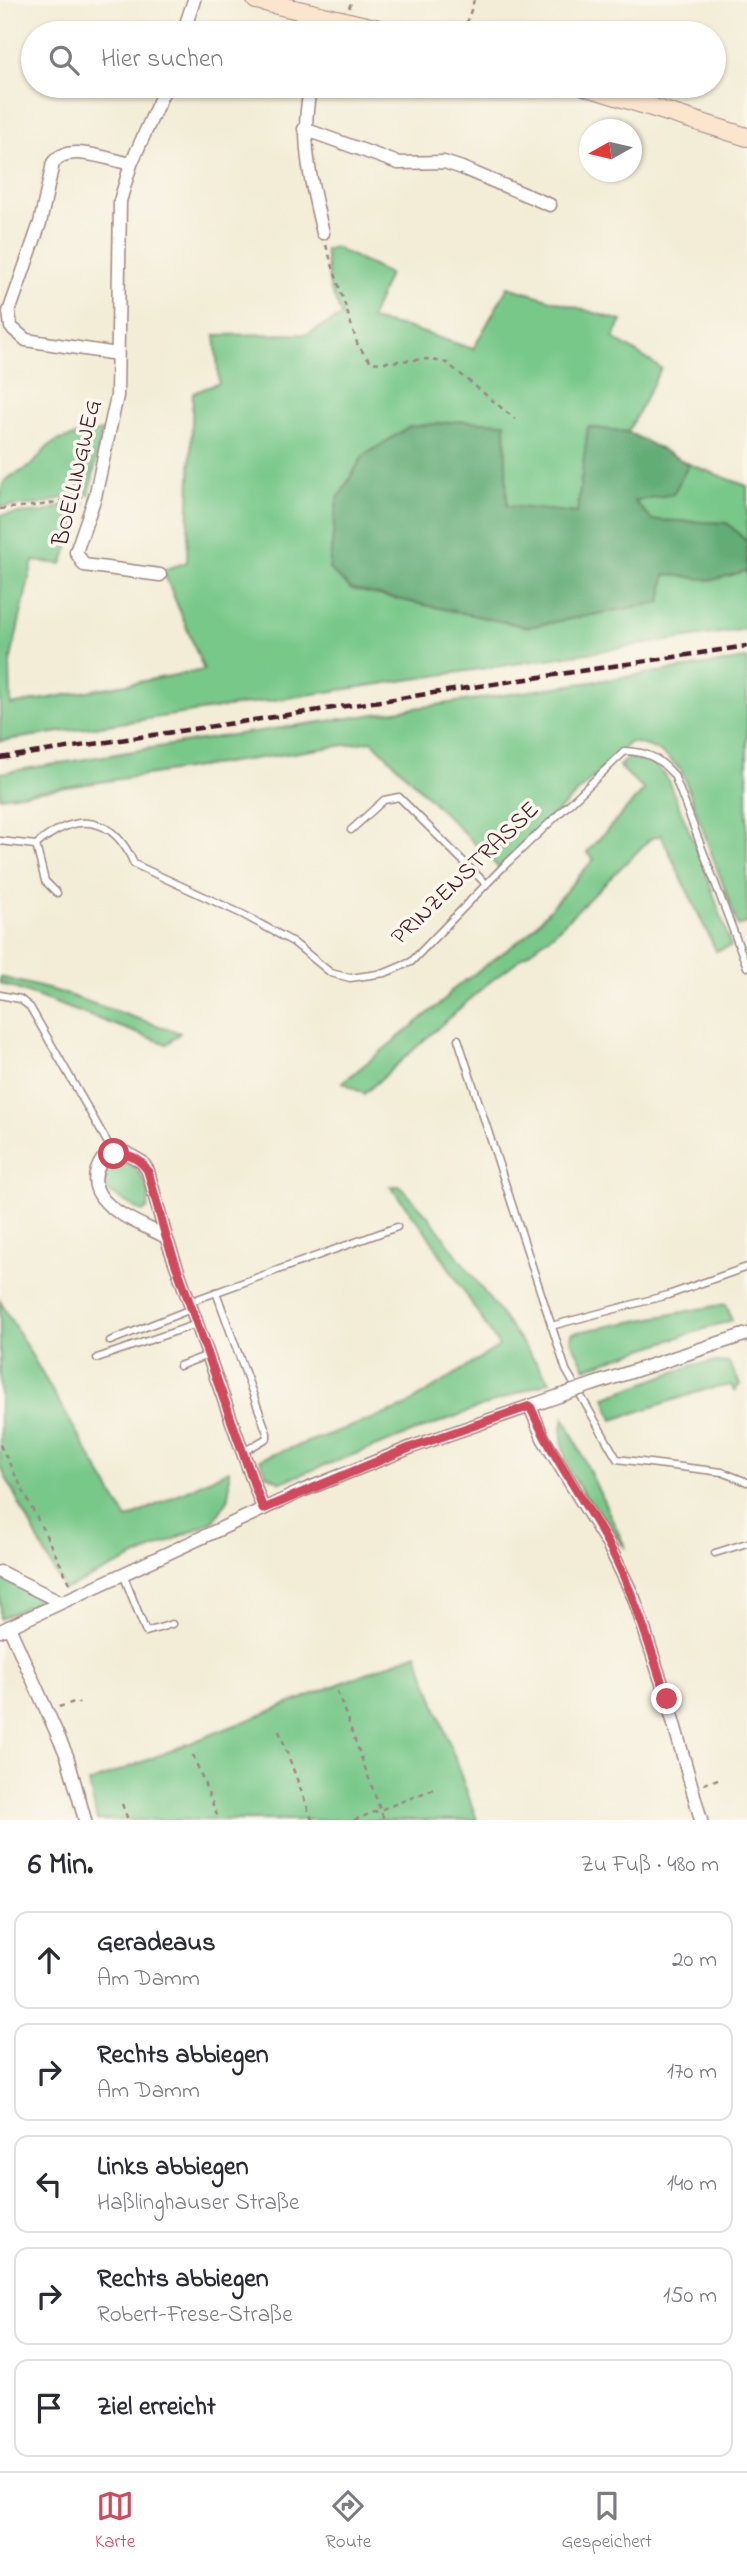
<!DOCTYPE html>
<html lang="de">
<meta charset="utf-8">
<style>
body{margin:0;font-family:"Indie Flower",sans-serif;background:#f2f2f3;color:#2b2b33}
.compass{position:absolute;left:579px;top:119px;width:63px;height:63px;border-radius:50%;background:#fff;box-shadow:0 2px 5px #0004;rotate:262deg}
.stop{position:absolute;width:21px;height:21px;margin:-16px;border:5px solid #d1495b;border-radius:50%;background:#fff}
.stop.end{background:#d1495b;border-color:#fff;box-shadow:0 2px 7px #0008}
.list{margin:0;padding:0;list-style:none}
h2{display:flex;justify-content:space-between;align-items:center;height:91px;margin:0;padding:0 28px;font-size:30px}
h2 small{font-size:23px;font-weight:400;color:#7c7c81}
.list li{display:grid;grid-template-columns:46px 1fr auto;gap:21px;align-items:center;box-sizing:border-box;height:98px;margin:0 14px 14px;padding:0 14px;border:2px solid #e1e1e2;border-radius:14px}
.list b{display:block;font-size:26px;white-space:nowrap}
.list p{margin:0;font-size:23px;white-space:nowrap;color:#7c7c81}
.list em{font-size:23px;font-style:normal;color:#7c7c81}
.icon{flex:none;width:38px;height:38px;fill:none;stroke:currentColor;stroke-width:2;stroke-linecap:round;stroke-linejoin:round}
.map{position:relative;flex:none;width:747px;height:1820px;overflow:hidden}
.search{position:absolute;background:#fff;box-shadow:0 2px 5px #0004;left:21px;right:21px;top:21px;height:77px;display:flex;align-items:center;gap:18px;box-sizing:border-box;padding:0 24px;border-radius:38px;color:#7c7c81;font-size:26px}
.sheet{height:651px;background:#fff}
nav{display:flex;justify-content:space-around;align-items:center;box-sizing:border-box;height:98px;border-top:2px solid #e1e1e2;background:#fff;font-size:19px;color:#7c7c81}
nav a{display:grid;justify-items:center;gap:4px}
nav .on{color:#d1495b}
.map>svg:first-child{display:block}
.green{fill:#78c88a;stroke:#61745a;stroke-width:2}
.forest{fill:#62ac76;stroke:#566650;stroke-width:2}
.lines{fill:none;stroke-linecap:round;stroke-linejoin:round}
.lane-casing{stroke:#9e8681;stroke-width:9}
.street-casing{stroke:#9e8681;stroke-width:15}
.secondary-casing{stroke:#9e8681;stroke-width:20}
.path{stroke:#9e8681;stroke-width:2.5;stroke-dasharray:5 5;stroke-linecap:butt}
.lane{stroke:#fff;stroke-width:6}
.street{stroke:#fff;stroke-width:12}
.secondary{stroke:#fbe5cf;stroke-width:18}
.rail{stroke:#4a1f2b;stroke-width:4.5;stroke-dasharray:10 5;stroke-linecap:butt}
.street-bridge-casing{stroke:#9e8681;stroke-width:15;stroke-linecap:butt}
.street-bridge{stroke:#fff;stroke-width:12}
.route{stroke:#d1495b;stroke-width:9}
.labels{text-anchor:middle;dominant-baseline:central;stroke-width:7;stroke-linejoin:round;paint-order:stroke}
.street-label{font-size:24px;fill:#4a1f2b;stroke:#fbf7ec}
</style>
<div class="map">
<svg width="747" height="1820" viewBox="0 0 747 1820">
<rect width="100%" height="100%" fill="#fbf7ec"/>
<filter id="ink" filterUnits="userSpaceOnUse"><feTurbulence type="fractalNoise" baseFrequency=".0143" numOctaves="2"/><feDisplacementMap in="SourceGraphic" scale="14" xChannelSelector="R" yChannelSelector="G"/><feConvolveMatrix kernelMatrix="1 2 1 2 8 2 1 2 1" color-interpolation-filters="sRGB"/></filter>
<filter id="wash" filterUnits="userSpaceOnUse"><feTurbulence type="fractalNoise" baseFrequency=".00686" numOctaves="4" result="noise"/><feDisplacementMap in="SourceGraphic" scale="28" xChannelSelector="R" yChannelSelector="G"/><feGaussianBlur stdDeviation="1.57" result="paint"/><feColorMatrix in="noise" values="0 0 0 0 0 0 0 0 0 0 0 0 0 0 0 0 0 1.4 0 .05"/><feComposite in="paint" operator="in"/></filter>
<g filter="url(#wash)">
<rect width="100%" height="100%" fill="#f3edd7"/>
<g class="green">
<path d="M334,247L389,274L370,320L409,328L473,349L508,287L622,321L613,338L661,368L628,432L588,427L577,513L506,507L505,424L350,589L528,627L661,602L665,574L712,580L747,571V629L0,741V515L45,512L66,504L85,503L62,564L33,561L10,663L11,705L204,670L163,570L187,562L193,393L219,383L215,335L308,334L342,316L330,288L325,250Z"/>
<path d="M102,431L89,495L79,493L42,504L0,507C0,467 13,482 34,463C39,458 43,451 49,446C63,435 85,436 102,431Z"/>
<path d="M689,464L747,486V542L727,523L652,520L633,500L673,494Z"/>
<path d="M747,659V923L738,926L682,772C666,753 654,746 630,742L499,868L372,741L0,797V773L219,737Z"/>
<path d="M637,758L655,765L666,776L702,861L731,946L716,951L661,835L650,839L553,934L487,984L364,1094L343,1082L446,999L451,991L527,935L594,859L587,852L644,790L619,766L627,759Z"/>
<path d="M0,977L56,991L180,1033L167,1044L0,983Z"/>
<path d="M114,1161C137,1161 154,1187 147,1209L142,1212L103,1188L106,1169Z"/>
<path d="M390,1186H400L428,1216L550,1381L281,1482L267,1475L260,1459L402,1408L499,1346L426,1232Z"/>
<path d="M0,1301L127,1519L229,1470V1498L214,1521L64,1590L0,1466Z"/>
<path d="M726,1304L732,1320L585,1368L571,1340L572,1333Z"/>
<path d="M716,1362L729,1363L740,1384L734,1391L731,1385L704,1390L613,1420L605,1397L694,1365Z"/>
<path d="M564,1417L626,1549C598,1511 551,1468 564,1417Z"/>
<path d="M0,1576L42,1599L0,1619Z"/>
<path d="M417,1653L477,1820H97L89,1783Z"/>
</g>
<path class="forest" d="M460,421L505,423L507,506L577,513L588,427L628,432L689,464L673,494L634,501L652,520L727,523L747,542V571L712,580L665,574L661,602L528,627L351,589L329,569L337,500L363,456L409,427Z"/>
</g>
<g filter="url(#ink)">
<g class="lines">
<g class="lane-casing">
<g id="lane">
<path d="M351,830L384,800L399,797L486,884"/>
<path d="M0,841L36,845"/>
<path d="M57,893L45,881L36,845C75,812 113,814 134,864L244,915L293,942L331,973L350,978L385,973L411,962L502,868L625,751C648,752 659,758 674,775L747,967"/>
<path d="M0,995L20,999L30,1007L114,1154"/>
<path d="M458,1039L566,1370L617,1459L722,1472L747,1482"/>
<path d="M216,1292L267,1433V1438L243,1452"/>
<path d="M189,1302L397,1227"/>
<path d="M551,1326L668,1295L747,1267"/>
<path d="M110,1341L191,1309"/>
<path d="M97,1358L197,1324"/>
<path d="M179,1366L208,1355"/>
<path d="M715,1553L747,1543"/>
<path d="M123,1574L146,1632L172,1624"/>
</g>
</g>
<g class="street-casing">
<g id="street">
<path d="M183,33L194,0"/>
<path d="M323,33L326,17"/>
<path d="M311,86C299,136 311,184 323,233"/>
<path d="M304,129L398,163L444,162L462,168L550,205"/>
<path d="M117,354L26,340L11,327L9,312L40,223L53,163C67,142 111,160 131,164"/>
<path d="M160,575L84,565L76,552L95,497L117,396L120,201L131,164L166,86"/>
<path d="M166,1237C136,1221 75,1202 102,1160L126,1153L142,1162L148,1171L166,1237L263,1509"/>
<path d="M594,1384L747,1334"/>
<path d="M530,1406L543,1438L609,1546L634,1598L667,1699L701,1820"/>
<path d="M0,1572L61,1602"/>
<path d="M9,1627L67,1756L85,1820"/>
<path d="M0,1631L302,1491L412,1447L559,1396"/>
</g>
</g>
<g class="secondary-casing">
<g id="secondary">
<path d="M256,0L396,33"/>
<path d="M584,86L747,137"/>
</g>
</g>
<g class="path">
<path d="M349,8L352,0"/>
<path d="M464,33L474,0"/>
<path d="M326,245L358,346L372,363L427,359L447,363L515,419"/>
<path d="M0,509L42,505L82,496"/>
<path d="M0,1445L71,1585"/>
<path d="M337,1691L384,1820"/>
<path d="M59,1707L77,1701L79,1704"/>
<path d="M279,1731L312,1820"/>
<path d="M193,1755L219,1820"/>
<path d="M704,1784L718,1779"/>
<path d="M122,1804L128,1820"/>
<path d="M354,1820L434,1789"/>
</g>
<use href="#lane" class="lane"/>
<use href="#street" class="street"/>
<use href="#secondary" class="secondary"/>
<path class="rail" d="M0,758L747,646"/>
<g class="street-bridge-casing">
<path id="street-bridge" d="M559,1396L594,1384"/>
</g>
<use href="#street-bridge" class="street-bridge"/>
</g>
</g>
<g class="lines" filter="url(#ink)">
<path class="route" d="M114,1154C129,1153 140,1158 148,1171L166,1237L263,1509L412,1447L530,1406C552,1456 584,1499 610,1547C635,1596 650,1647 667,1699"/>
</g>
<g class="labels">
<g class="street-label">
<text transform="translate(78 473) rotate(-77)">BOELLINGWEG</text>
<text transform="translate(466 874) rotate(-44)">PRINZENSTRASSE</text>
</g>
</g>
</svg>
<svg class="compass" viewBox="-18 -18 36 36"><path d="M0-13l5 13h-10z" fill="#e53935"/><path d="M0 13l5-13h-10z" fill="#7c7c81"/></svg>
<div class="stop" style="left:114px;top:1154px"></div>
<div class="stop end" style="left:667px;top:1699px"></div>
<div class="search"><svg class="icon" aria-label="search" viewBox="0 0 24 24"><circle cx="10" cy="10" r="6"/><path d="M15 15l6 6"/></svg>Hier suchen</div>
</div>
<section class="sheet">
<h2>6 Min.<small>Zu Fuß · 480 m</small></h2>
<ul class="list">
<li><svg class="icon" aria-label="ahead" viewBox="0 0 24 24"><path d="M12 20V5M6 11l6-6 6 6"/></svg><div><b>Geradeaus</b><p>Am Damm</p></div><em>20 m</em></li>
<li><svg class="icon" aria-label="right" viewBox="0 0 24 24"><path d="M7 20v-9h11M14 6l5 5-5 5"/></svg><div><b>Rechts abbiegen</b><p>Am Damm</p></div><em>170 m</em></li>
<li><svg class="icon" aria-label="left" viewBox="0 0 24 24"><path d="M17 20v-9H6M10 6l-5 5 5 5"/></svg><div><b>Links abbiegen</b><p>Haßlinghauser Straße</p></div><em>140 m</em></li>
<li><svg class="icon" aria-label="right" viewBox="0 0 24 24"><path d="M7 20v-9h11M14 6l5 5-5 5"/></svg><div><b>Rechts abbiegen</b><p>Robert-Frese-Straße</p></div><em>150 m</em></li>
<li><svg class="icon" aria-label="arrive" viewBox="0 0 24 24"><path d="M6 21V4h12l-3 4 3 4H6"/></svg><div><b>Ziel erreicht</b></div></li>
</ul>
</section>
<nav>
<a class="on"><svg class="icon" aria-label="map" viewBox="0 0 24 24"><path d="M3 6l6-2 6 2 6-2v14l-6 2-6-2-6 2zM9 4v14M15 6v14"/></svg>Karte</a>
<a><svg class="icon" aria-label="directions" viewBox="0 0 24 24"><path d="M12 3l9 9-9 9-9-9zM9 14v-3h6M13 9l2 2-2 2"/></svg>Route</a>
<a><svg class="icon" aria-label="saved" viewBox="0 0 24 24"><path d="M7 4h10v16l-5-4-5 4z"/></svg>Gespeichert</a>
</nav>
